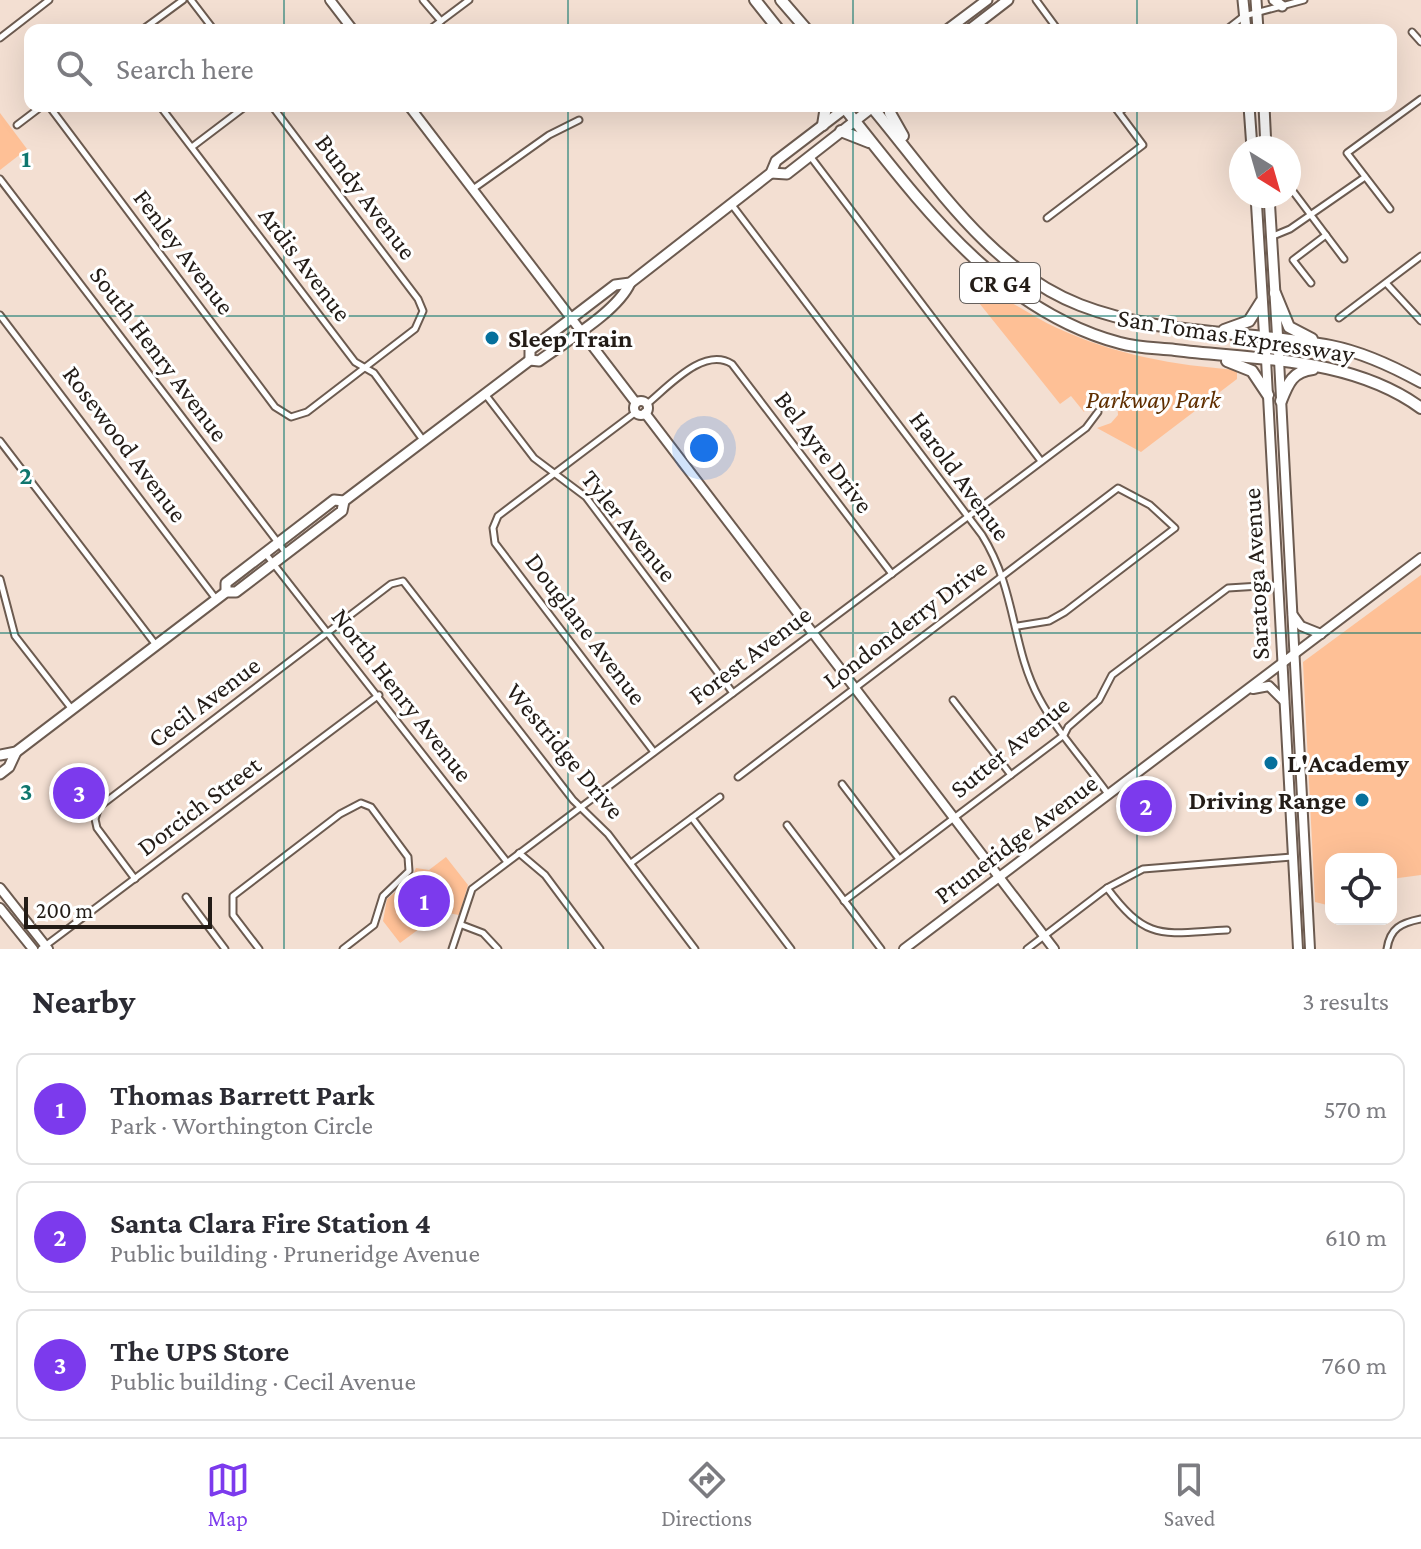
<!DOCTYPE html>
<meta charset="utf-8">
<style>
body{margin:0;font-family:"Crimson Pro",serif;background:#f7f7f7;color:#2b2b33}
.controls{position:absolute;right:24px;bottom:24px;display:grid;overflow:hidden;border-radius:16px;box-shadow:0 8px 32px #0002}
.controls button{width:72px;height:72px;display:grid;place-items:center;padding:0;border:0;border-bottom:2px solid #e1e1e2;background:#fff;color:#2b2b33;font:40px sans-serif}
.compass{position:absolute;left:1229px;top:136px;width:72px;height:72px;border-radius:50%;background:#fff;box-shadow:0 8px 32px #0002;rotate:143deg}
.scale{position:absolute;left:24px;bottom:20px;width:188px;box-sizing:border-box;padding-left:8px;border:4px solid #231c17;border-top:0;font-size:22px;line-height:28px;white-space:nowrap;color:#231c17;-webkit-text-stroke:6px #fff;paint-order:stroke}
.you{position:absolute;left:704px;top:448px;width:28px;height:28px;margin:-20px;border:6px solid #fff;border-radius:50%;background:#1a73e8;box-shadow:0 0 0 12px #1a73e833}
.badge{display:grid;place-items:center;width:52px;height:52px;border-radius:50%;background:#7c3aed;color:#fff;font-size:26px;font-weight:700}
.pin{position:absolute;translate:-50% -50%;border:4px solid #fff;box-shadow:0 2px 8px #0006}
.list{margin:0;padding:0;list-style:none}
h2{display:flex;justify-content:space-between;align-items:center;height:104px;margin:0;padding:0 32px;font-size:34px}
h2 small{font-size:26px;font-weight:400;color:#7c7c81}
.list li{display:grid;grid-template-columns:52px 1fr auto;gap:24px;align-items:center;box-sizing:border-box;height:112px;margin:0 16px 16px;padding:0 16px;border:2px solid #e1e1e2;border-radius:16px}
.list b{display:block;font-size:30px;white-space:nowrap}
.list p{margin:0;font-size:26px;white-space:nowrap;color:#7c7c81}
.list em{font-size:26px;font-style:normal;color:#7c7c81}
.icon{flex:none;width:44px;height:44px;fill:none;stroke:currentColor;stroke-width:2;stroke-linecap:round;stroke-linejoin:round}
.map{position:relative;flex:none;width:1421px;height:949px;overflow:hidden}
.search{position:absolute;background:#fff;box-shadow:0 8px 32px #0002;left:24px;right:24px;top:24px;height:88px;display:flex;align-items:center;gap:20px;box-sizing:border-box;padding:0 28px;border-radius:16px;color:#7c7c81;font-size:30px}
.sheet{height:488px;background:#fff}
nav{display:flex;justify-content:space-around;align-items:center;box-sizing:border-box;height:112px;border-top:2px solid #e1e1e2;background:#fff;font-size:22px;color:#7c7c81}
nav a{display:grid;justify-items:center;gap:4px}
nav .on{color:#7c3aed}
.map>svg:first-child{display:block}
.green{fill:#fec096}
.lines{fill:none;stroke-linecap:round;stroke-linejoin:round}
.street-casing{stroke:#6c5b50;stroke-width:9}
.secondary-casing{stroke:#6c5b50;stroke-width:12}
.primary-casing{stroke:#6c5b50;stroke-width:13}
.highway-casing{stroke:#6c5b50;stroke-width:14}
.street{stroke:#fff;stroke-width:5}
.secondary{stroke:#fff;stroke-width:8}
.primary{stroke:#fff;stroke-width:9}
.highway{stroke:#fff;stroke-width:10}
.grid{fill:none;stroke:#0f766e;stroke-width:2;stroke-opacity:0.55}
.poi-dot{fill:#06709c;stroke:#fff;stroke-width:3}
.labels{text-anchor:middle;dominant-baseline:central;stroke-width:6;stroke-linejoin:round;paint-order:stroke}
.shield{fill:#fff;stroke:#65605d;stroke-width:2}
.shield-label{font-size:24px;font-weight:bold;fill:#231c17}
.street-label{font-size:26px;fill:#231c17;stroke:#fff}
.poi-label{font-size:26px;font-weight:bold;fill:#231c17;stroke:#fff;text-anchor:start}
.park-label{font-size:26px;font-style:italic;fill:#602f01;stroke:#fff}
.grid-label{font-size:26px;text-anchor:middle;font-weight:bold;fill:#0f766e;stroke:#fff;stroke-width:6;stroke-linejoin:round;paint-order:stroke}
</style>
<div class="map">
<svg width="1421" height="949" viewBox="0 0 1421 949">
<rect width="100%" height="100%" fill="#f3dfd2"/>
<g class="green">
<path d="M0,113L27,149L0,170Z"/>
<path d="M963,283C997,289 1026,314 1057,328C1115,355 1174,365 1237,370V379L1141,452L1097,428L1111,423L1118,415L1117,402L1110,393L1092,395L1084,412L1071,396L1060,404Z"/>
<path d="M1421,575V875L1391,879V859H1331V906L1315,902L1303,662Z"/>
<path d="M446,857L468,885L459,915L442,912L400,943L383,921L387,899L411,879L416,868L429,870Z"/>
</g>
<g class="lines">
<g class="street-casing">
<g id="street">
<path d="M191,0L214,30"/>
<path d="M423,0L441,21"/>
<path d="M1036,0L1058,30"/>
<path d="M142,30L183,0"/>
<path d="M429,30L469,0"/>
<path d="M1226,30L1244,16L1304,0"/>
<path d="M1412,32L1421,42"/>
<path d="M0,38L49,0"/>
<path d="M49,106L275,407L291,417L307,412L415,329L423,311L418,299L272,106"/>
<path d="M160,106L355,362L374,373L423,440"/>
<path d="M1119,112L1127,106"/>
<path d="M17,125L42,106"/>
<path d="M192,147L246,106"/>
<path d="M810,156L1041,461"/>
<path d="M0,179L286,553"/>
<path d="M473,189L549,135L579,120"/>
<path d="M1292,190L1344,259"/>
<path d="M732,205L982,535C1017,591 1011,646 1039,698C1057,732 1086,763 1108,794"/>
<path d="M1390,209L1347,153L1421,99"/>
<path d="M1047,218L1143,145L1114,106"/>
<path d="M1273,236L1290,229L1365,177"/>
<path d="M1311,283L1293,260L1326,235"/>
<path d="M1386,283L1421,321"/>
<path d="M0,315L216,599"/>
<path d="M1339,318L1421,256"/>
<path d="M485,394L534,458L586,497L733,693"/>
<path d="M647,404C669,386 704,346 732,364L892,574"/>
<path d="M636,412L498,516L493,528L495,543L654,752"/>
<path d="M0,441L156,645"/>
<path d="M265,553L507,862"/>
<path d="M0,579L15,636L71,708"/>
<path d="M953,700L1011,775"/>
<path d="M738,777L1118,488L1150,505L1175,528L1065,612L1049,621L1018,626"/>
<path d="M842,784L899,859"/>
<path d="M692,818L791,949"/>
<path d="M787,825L881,949"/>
<path d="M519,853L545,875L600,949"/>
<path d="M631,863L720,797"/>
<path d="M135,879L97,828L95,819L99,807L391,584L403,581L573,800L608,834L695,949"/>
<path d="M1107,888C1148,943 1163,933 1227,930"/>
<path d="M186,897L225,949"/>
<path d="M844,901L1064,735L1068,727L1099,700L1112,675L1228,588L1278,585"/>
<path d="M462,925L483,933L498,949"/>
<path d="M41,949L379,695"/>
<path d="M259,949L233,915V896L340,814L361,803L371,807L408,857L409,871L383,896L374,925L343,949"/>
<path d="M452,949L472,889L1086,428L1098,412"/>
<path d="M1027,949L1107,888L1143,869L1292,857"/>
<path d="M1387,949C1390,928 1401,923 1421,919"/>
</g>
</g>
<g class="secondary-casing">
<g id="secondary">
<path d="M330,0L353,30"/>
<path d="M409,106L636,403"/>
<path d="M1266,359L1298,949"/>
<path d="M1279,360L1310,949"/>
<circle cx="641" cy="408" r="7"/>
<path d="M645,413L1054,949"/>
<path d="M1293,615L1301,626L1321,634"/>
<path d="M1253,689L1269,686L1284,701"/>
<path d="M0,888L48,949"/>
<path d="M0,908L33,949"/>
<path d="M904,949L1421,558"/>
</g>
</g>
<g class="primary-casing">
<g id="primary">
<path d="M1243,0L1246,30"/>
<path d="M1256,0L1258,30"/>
<path d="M1274,0L1282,6"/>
<path d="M947,30L987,0"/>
<path d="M969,30L1008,0"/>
<path d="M1249,106L1252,148"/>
<path d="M1264,106L1266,148"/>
<path d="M771,173L787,174L874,106"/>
<path d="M1256,196L1266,359"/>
<path d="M1269,196L1279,360"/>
<path d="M530,360V350L615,285L630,283L771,173L776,161L848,106"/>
<path d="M226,592V583L334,500L344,501L530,360L539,361C566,341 617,312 630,283"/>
<path d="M0,755L16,752L226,592H236L342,511L344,501"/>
<path d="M0,774L9,767L16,752"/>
</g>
</g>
<g class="highway-casing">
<g id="highway">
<path d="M755,0L779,30"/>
<path d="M781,0L807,30"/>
<path d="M843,106C919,201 996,310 1120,343C1137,348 1157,348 1175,350C1257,360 1351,357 1421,408"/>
<path d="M871,106C931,177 989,270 1080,305C1159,336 1248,330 1331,346C1361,352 1394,367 1421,382"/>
<path d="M890,106V113L903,136"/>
<path d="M823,125L826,106"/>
<path d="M841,131L869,142"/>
<path d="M1275,293L1289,327L1312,339"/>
<path d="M1224,330L1249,321L1261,302"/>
<path d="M1227,361L1252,371L1268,395"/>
<path d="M1281,401C1288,383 1293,371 1313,369"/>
</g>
</g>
<use href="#street" class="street"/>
<use href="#secondary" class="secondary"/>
<use href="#primary" class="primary"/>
<use href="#highway" class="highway"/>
</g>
<path class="grid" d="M284,0V30M568,0V30M853,0V30M1137,0V30M284,106V949M568,106V949M853,106V949M1137,106V949M0,316H1421M0,633H1421"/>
<g class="poi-dot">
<circle cx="492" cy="338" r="8"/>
<circle cx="1271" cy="763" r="8"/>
<circle cx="1362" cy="800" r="8"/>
</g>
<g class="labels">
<rect class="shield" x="960" y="263" width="80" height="40" rx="6"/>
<g class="shield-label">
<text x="1000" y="283">CR G4</text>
</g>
<g class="street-label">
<text transform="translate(366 197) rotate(53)">Bundy Avenue</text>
<text transform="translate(184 252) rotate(53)">Fenley Avenue</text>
<text transform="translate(305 264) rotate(53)">Ardis Avenue</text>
<text transform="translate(1236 336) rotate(9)">San Tomas Expressway</text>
<text transform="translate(159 354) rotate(53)">South Henry Avenue</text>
<text transform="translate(125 444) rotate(53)">Rosewood Avenue</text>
<text transform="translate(824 452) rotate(53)">Bel Ayre Drive</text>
<text transform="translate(960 476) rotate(54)">Harold Avenue</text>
<text transform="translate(629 526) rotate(51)">Tyler Avenue</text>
<text transform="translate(1256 574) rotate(-93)">Saratoga Avenue</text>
<text transform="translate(905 624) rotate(-37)">Londonderry Drive</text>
<text transform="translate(586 629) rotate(53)">Douglane Avenue</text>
<text transform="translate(750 655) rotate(-37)">Forest Avenue</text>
<text transform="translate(402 695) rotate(52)">North Henry Avenue</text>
<text transform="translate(204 702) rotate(-37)">Cecil Avenue</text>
<text transform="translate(1010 747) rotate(-39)">Sutter Avenue</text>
<text transform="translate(565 751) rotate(50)">Westridge Drive</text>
<text transform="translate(199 806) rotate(-37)">Dorcich Street</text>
<text transform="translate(1016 839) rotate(-37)">Pruneridge Avenue</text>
</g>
<g class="poi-label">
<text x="508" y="338">Sleep Train</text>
<text x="1287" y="763">L'Academy</text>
<text x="1346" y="800" text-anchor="end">Driving Range</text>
</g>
<g class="park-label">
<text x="1153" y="399">Parkway Park</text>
</g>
</g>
<g class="grid-label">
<text x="26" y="167">1</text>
<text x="26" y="484">2</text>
<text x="26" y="800">3</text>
</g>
</svg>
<div class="controls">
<button><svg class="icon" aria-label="locate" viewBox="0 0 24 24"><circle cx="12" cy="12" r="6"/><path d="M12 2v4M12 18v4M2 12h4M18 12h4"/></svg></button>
</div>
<svg class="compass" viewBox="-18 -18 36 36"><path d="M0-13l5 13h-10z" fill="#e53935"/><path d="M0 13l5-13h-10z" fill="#7c7c81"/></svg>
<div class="scale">200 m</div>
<div class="you"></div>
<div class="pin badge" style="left:424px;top:901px">1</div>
<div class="pin badge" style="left:1146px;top:806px">2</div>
<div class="pin badge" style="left:79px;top:793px">3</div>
<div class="search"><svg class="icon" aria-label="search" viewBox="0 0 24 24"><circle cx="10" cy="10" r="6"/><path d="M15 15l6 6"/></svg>Search here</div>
</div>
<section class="sheet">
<h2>Nearby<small>3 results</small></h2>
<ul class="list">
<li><span class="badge">1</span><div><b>Thomas Barrett Park</b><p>Park · Worthington Circle</p></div><em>570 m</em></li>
<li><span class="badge">2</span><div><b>Santa Clara Fire Station 4</b><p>Public building · Pruneridge Avenue</p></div><em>610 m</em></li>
<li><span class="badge">3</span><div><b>The UPS Store</b><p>Public building · Cecil Avenue</p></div><em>760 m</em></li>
</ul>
</section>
<nav>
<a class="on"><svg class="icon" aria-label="map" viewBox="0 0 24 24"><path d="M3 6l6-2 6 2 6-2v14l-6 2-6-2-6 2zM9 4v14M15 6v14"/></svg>Map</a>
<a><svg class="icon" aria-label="directions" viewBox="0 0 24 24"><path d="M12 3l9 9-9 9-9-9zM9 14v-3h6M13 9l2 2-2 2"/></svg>Directions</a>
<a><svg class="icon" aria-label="saved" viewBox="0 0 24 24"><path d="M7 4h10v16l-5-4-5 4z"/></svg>Saved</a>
</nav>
